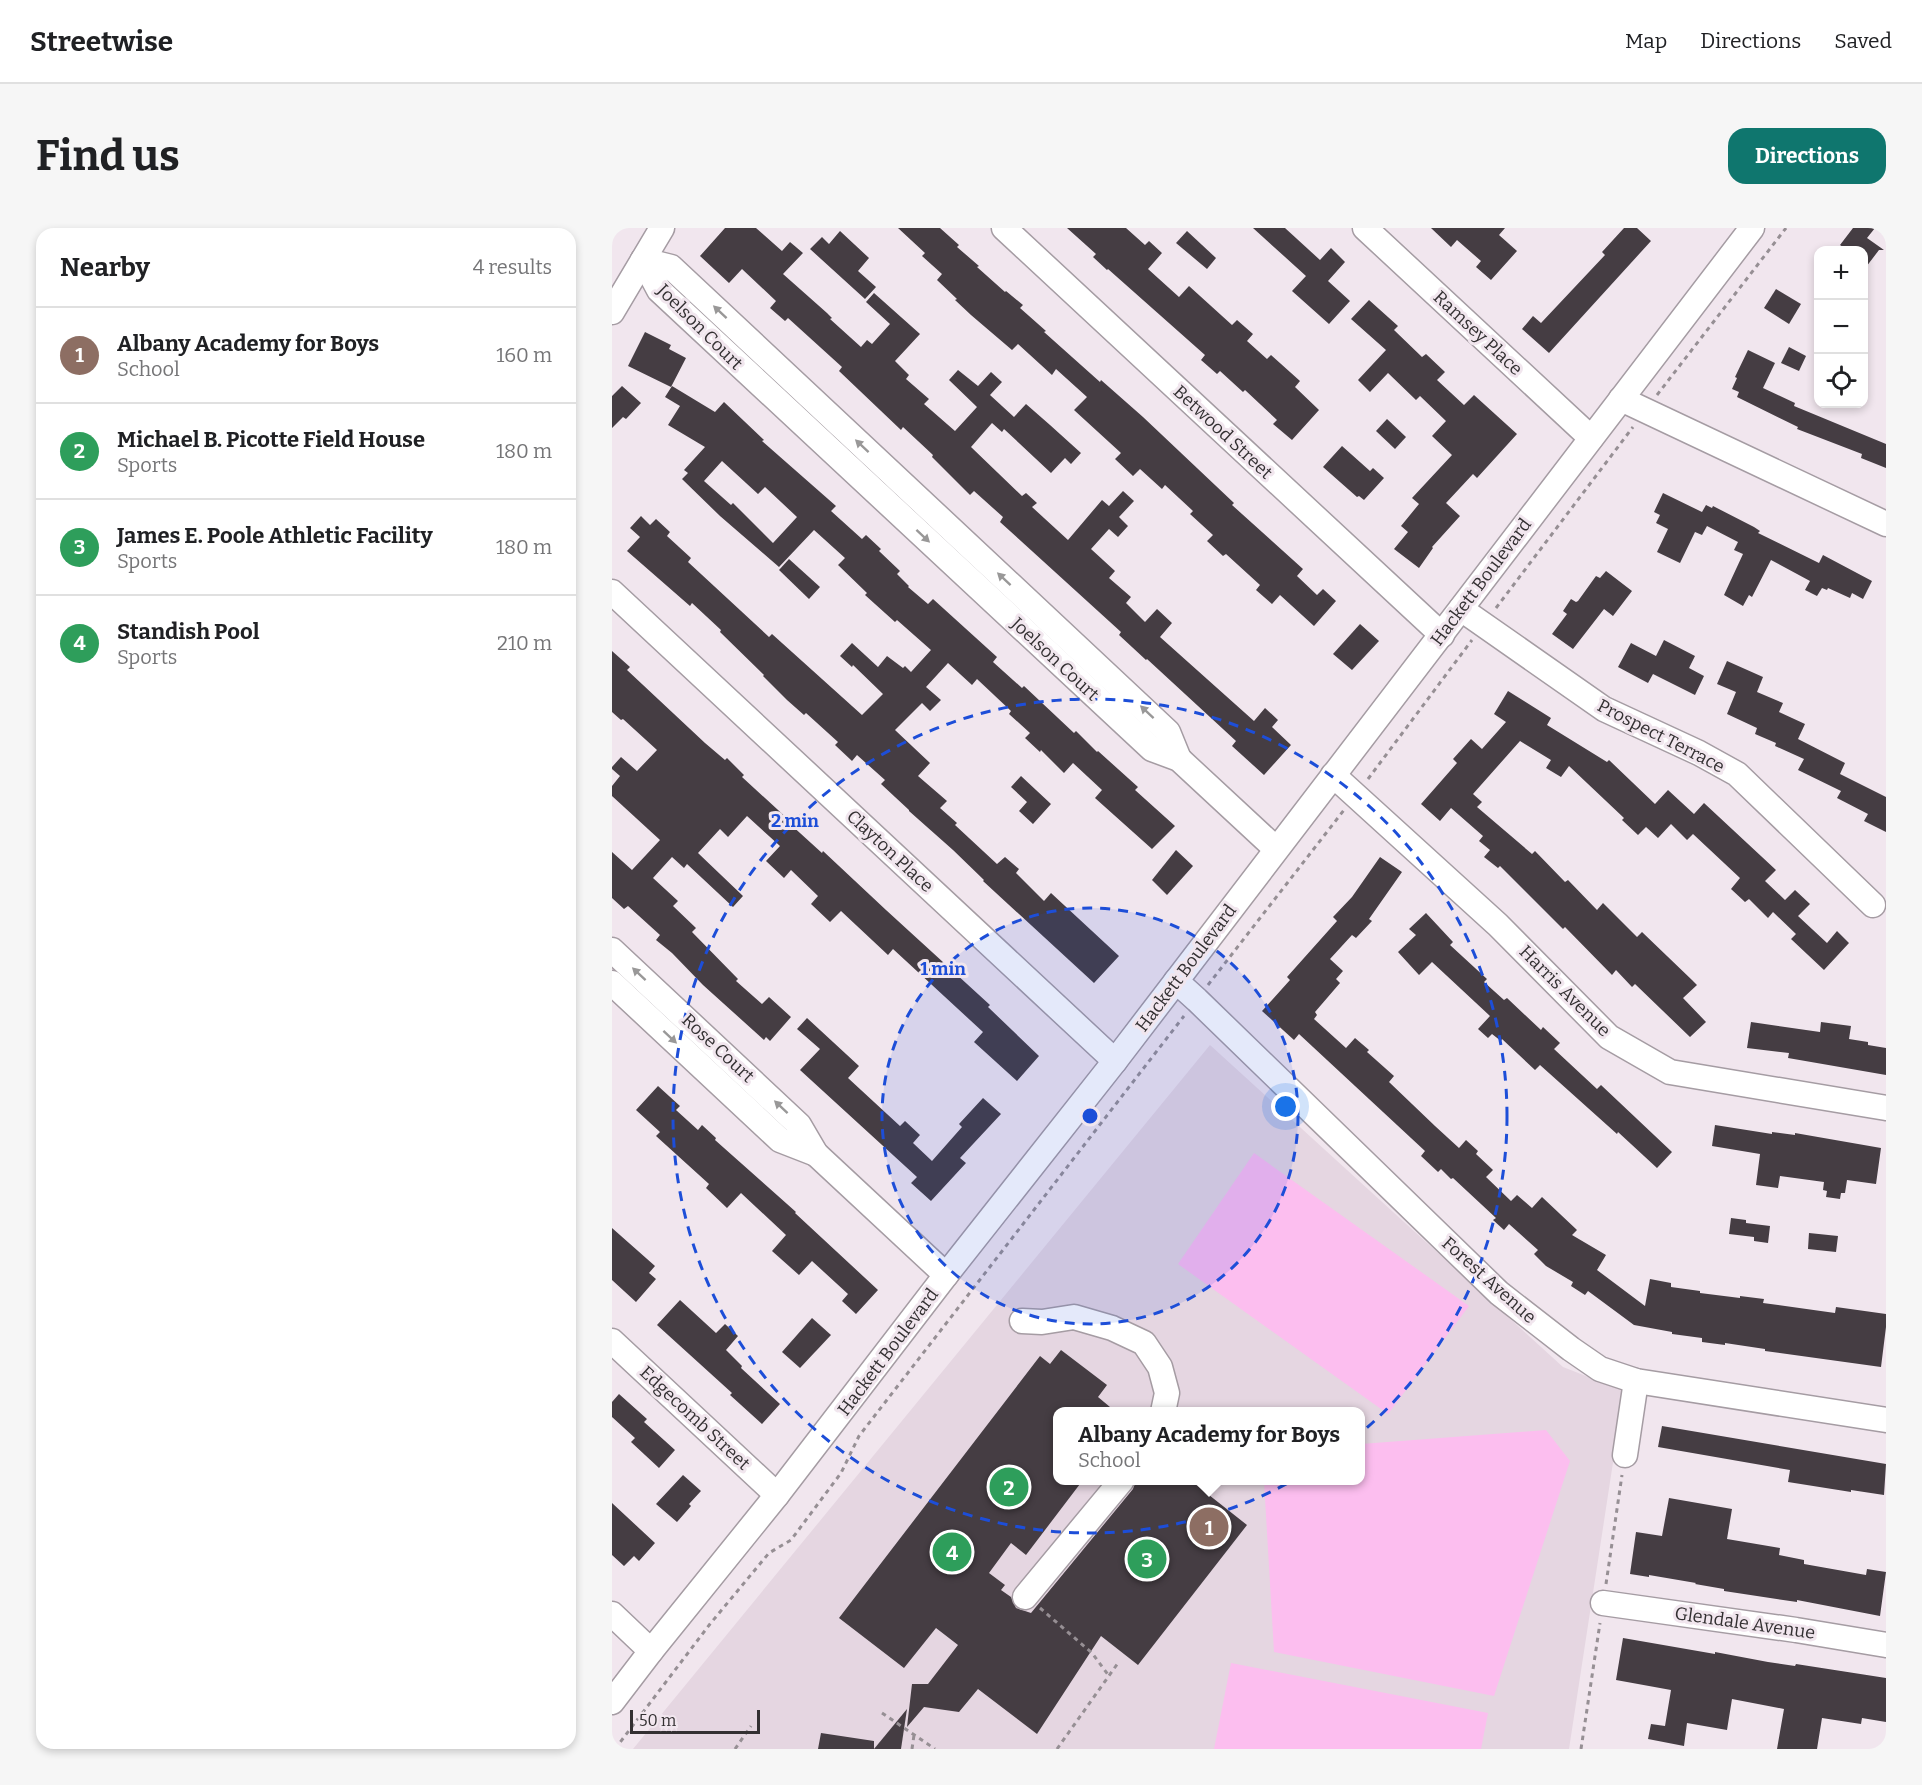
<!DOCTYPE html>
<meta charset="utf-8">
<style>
body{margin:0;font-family:Bitter,serif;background:#f6f6f6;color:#202124}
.controls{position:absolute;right:18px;top:18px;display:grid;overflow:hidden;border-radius:12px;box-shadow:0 3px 9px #0003}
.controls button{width:54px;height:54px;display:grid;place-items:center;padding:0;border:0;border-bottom:2px solid #e0e0e0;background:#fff;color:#202124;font:30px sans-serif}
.scale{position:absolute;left:18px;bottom:15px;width:130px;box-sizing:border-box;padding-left:6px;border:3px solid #333032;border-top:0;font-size:16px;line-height:21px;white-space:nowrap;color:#333032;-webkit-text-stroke:4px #f1e6ee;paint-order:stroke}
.you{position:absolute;left:674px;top:879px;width:21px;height:21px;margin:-15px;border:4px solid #fff;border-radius:50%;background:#1a73e8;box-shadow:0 0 0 9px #1a73e833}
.badge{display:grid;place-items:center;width:39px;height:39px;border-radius:50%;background:#0f766e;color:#fff;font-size:20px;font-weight:700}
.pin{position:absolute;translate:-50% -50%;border:3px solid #fff;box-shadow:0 2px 6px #0006}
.popup{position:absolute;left:441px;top:1179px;width:312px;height:78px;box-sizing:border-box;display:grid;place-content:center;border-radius:12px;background:#fff;filter:drop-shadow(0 2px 4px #0005);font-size:20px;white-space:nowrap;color:#757577}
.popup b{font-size:22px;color:#202124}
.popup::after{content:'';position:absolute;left:50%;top:100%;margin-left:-12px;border:12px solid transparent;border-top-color:#fff}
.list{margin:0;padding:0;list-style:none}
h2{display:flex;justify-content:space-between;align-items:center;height:78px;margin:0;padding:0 24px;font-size:26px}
h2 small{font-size:20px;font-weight:400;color:#757577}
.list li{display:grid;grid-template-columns:39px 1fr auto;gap:18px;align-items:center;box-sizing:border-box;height:96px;padding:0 24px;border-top:2px solid #e0e0e0}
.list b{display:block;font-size:22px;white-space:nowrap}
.list p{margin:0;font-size:20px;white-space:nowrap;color:#757577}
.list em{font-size:20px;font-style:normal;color:#757577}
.icon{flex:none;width:33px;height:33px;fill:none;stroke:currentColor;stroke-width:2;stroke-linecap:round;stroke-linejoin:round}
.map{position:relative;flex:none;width:1274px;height:1521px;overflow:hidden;border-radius:18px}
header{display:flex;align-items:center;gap:36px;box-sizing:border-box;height:84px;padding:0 30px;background:#fff;border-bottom:2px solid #e0e0e0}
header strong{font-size:28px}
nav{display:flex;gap:33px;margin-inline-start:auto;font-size:21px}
.intro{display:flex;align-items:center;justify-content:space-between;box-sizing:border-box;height:144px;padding:0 36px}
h1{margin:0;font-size:42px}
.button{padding:15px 27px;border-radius:18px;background:#0f766e;color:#fff;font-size:21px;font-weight:700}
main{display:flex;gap:36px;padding:0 36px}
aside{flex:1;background:#fff;border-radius:18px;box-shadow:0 3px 9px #0003}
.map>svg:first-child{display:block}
.built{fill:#e5d6e1;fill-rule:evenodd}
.green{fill:#fcbeef}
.building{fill:#453d43;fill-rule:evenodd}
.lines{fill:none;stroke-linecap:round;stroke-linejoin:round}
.minor-casing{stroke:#a59ca3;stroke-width:27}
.path{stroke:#968f94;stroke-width:3;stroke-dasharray:4.5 4.5;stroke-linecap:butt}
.minor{stroke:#fff;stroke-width:24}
.oneway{fill:#999898}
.ring{fill:none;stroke:#1d4ed8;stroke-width:3;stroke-dasharray:10 8}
.labels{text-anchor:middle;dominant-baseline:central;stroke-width:6;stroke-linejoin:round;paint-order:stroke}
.street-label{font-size:18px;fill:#333032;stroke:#f1e6ee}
.centre{fill:#1d4ed8;stroke:#f1e6ee;stroke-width:3}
.ring-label{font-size:18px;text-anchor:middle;font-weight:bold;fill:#1d4ed8;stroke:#f1e6ee;stroke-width:6;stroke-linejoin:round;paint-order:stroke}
</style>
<header>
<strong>Streetwise</strong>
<nav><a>Map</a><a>Directions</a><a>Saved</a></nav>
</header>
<div class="intro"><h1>Find us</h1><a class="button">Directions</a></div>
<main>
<aside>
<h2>Nearby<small>4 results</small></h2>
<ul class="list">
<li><span class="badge" style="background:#8d6e63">1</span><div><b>Albany Academy for Boys</b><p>School</p></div><em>160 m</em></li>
<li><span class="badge" style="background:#2e9e5b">2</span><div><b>Michael B. Picotte Field House</b><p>Sports</p></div><em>180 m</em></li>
<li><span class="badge" style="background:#2e9e5b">3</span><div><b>James E. Poole Athletic Facility</b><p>Sports</p></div><em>180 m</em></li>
<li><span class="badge" style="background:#2e9e5b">4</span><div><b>Standish Pool</b><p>Sports</p></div><em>210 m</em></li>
</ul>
</aside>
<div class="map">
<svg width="1274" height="1521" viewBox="0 0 1274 1521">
<rect width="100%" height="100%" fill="#f1e6ee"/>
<path class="built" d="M598,817L951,1139L1012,1163L957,1521H21ZM446,1184H748V1252H446Z"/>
<g class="green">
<path d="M642,925L857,1078L776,1186L566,1036Z"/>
<path d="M934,1202L958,1233L882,1468L662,1424L652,1253L748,1252L749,1216Z"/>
<path d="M619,1435L876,1485L869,1521H602Z"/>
</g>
<g class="building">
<path d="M113,0H144L170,23L178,14L191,25L171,46L215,85L220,90L218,91L249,119L255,112L260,116L278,96L254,74L262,65L308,106L283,133L297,147L294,151L317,171L312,176L343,203L365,179L337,152L346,142L366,158L379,144L390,154L378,167L402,189L414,176L438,197L469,225L459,236L453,230L439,245L392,201L390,204L380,195L359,219L410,268L414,265L425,275L420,279L456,312L490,272L497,278L511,263L522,273L507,289L516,298L506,309L497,301L479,321L503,343L497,350L519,369L514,375L533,394L545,381L560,395L548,409L642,493L653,480L666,492L660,499L679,517L652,547L620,518L624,513L535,431L534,432L507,407L509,404L388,294L391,289L362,263L358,267L320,229L321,227L291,199L289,202L227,143L230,139L176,90L173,93L158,80L164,73L130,41L117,55L88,28Z"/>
<path d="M286,0H328L347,17L345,19L367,38L365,39L393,64L394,63L411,77L408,80L434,103L432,104L488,154L489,152L531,189L622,275L620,277L691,341L685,348L705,367L711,361L724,373L702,398L668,367L660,376L644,362L648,357L614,326L611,328L595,313L601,307L578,286L581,283L553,257L550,261L528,241L521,248L503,231L509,225L462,182L475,169L444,141L440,147L406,116L400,122L359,87L343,72L345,71L325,52L330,46L310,28L313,25Z"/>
<path d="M455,0H514L533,17L537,13L550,25L536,41L567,69L577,58L620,97L625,92L641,106L635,113L655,131L659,127L688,153L683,159L707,182L680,212L661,196L665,192L633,162L631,164L608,143L605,146L589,132L593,127L496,41L495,42L481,29L484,26Z"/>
<path d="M641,0H673L708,32L719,20L733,34L716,53L738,73L717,96L680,63L694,48Z"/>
<path d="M819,0H893L887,7L905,23L879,52L864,39L869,33L845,12L839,19Z"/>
<path d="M1012,0H1025L1039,13L937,125L910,101L921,88L929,95L993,27L990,24Z"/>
<path d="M1241,0H1263L1255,10L1272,22H1267L1251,43V22H1235L1228,17Z"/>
<path d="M228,3L257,30L246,43L264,59L253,71L198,21L210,9L217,16Z"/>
<path d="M575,3L604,30L595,41L564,15Z"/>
<path d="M1164,61L1189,76L1177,96L1152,80Z"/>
<path d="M757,72L786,98L782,102L810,129L814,126L833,144L825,152L852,177L862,167L905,206L865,250L861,246L834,275L848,288L820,319L821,320L807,340L782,321L796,304L789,298L807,276L800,270L840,227L820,208L834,193L808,168L804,172L776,145L758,164L746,152L774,122L739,91Z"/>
<path d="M33,104L59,117L57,121L74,130L59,159L16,138Z"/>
<path d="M1177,119L1194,128L1187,143L1169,135Z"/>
<path d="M1136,122L1163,135L1151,160L1183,175L1182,178L1274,216V240L1249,230L1250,226L1185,201L1186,199L1125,169L1127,164L1120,161L1125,150L1123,149Z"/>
<path d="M10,158L29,175L14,191L11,189L0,200V168Z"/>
<path d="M60,158L103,184L112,174L152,212L150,213L224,278L219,283L250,311L254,307L269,321L267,323L288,343L285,346L297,358L296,359L316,376L321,371L385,429L381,434L410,460L412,458L462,505L464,503L485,524L486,523L526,559L523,562L563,598L540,621L483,570L490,562L461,535L452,545L429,522L428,524L413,510L418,505L397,486L399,483L365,451L360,457L336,435L314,459L329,472L318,483L310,475L283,502L318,535L306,548L335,573L328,580L345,595L343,597L385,636L393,629L407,641L404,645L432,673L439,665L507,728L482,755L371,653L372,652L341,622L297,583V582L269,556L273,552L245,527L240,533L223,517L226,514L194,485L192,487L175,472L151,448L152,447L108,404L109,402L80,375L78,378L15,323L28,309L18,300L29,288L38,297L44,291L58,304L55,308L79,330L76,334L157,409L160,406L250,487L271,466L241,437L240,439L228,428L240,415L266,439L275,428L291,440L293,438L299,444L319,422L285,392L283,394L253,367L255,365L226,337L233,330L202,302L167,339L108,288L70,251L76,245L72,242L93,219L56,197L68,178L53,169ZM110,233L146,266L153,259L185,289L161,315L121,275L119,277L92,253Z"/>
<path d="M775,191L794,209L783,221L764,203Z"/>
<path d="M730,218L758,243L761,240L772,250L752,272L747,268L745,269L711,239Z"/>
<path d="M1051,265L1090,284L1094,277L1100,280L1101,278L1142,299L1148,303L1146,305L1207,335L1211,327L1260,353L1251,371L1240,365L1238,370L1216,360L1215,362L1210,360L1205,368L1193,362L1198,353L1159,332L1140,369L1137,367L1131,378L1112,367L1131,326L1122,322L1126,314L1095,298L1090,307L1083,304L1068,335L1045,324L1056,301L1044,295L1048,287L1042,284Z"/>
<path d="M177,331L208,359L197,371L167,342Z"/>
<path d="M994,343L1020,363L1001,388L992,381L961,421L940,406L955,386L951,383L959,371L964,374L966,373L984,348L988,350Z"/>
<path d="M748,396L767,413L740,442L721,426Z"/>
<path d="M1052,412L1083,428L1077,440L1092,448L1083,467L1041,446L1036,455L1006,439L1019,415L1044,428Z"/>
<path d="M0,423L18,439L15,442L93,515L113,532L115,530L132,547L130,549L178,593L177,595L210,625L211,623L274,682L378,777L376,779L427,828L405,853L362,814L371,804L281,721L276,727L229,683L218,694L199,676L206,668L179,642L172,650L154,633L168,618L135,588L116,609L108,601L86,625L131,668L121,679L75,636L72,640L60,629L41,650L66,673L61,678L84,700L80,704L126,751L124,753L150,776L157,769L179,789L158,813L154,809L152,812L91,757L60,725L44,712L48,707L16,678L12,681L0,670V624L20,642L48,612L0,568V558L8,548L0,541V539L9,529L25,543L45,522L11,491L9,492L0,484Z"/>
<path d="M1115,433L1151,449L1145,464L1171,475L1167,484L1193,496L1186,511L1233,535L1228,546L1274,569V604L1252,593L1256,586L1225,570L1229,563L1186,542L1192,531L1163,518L1164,515L1143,506L1145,500L1115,486L1124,464L1105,456Z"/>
<path d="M896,463L939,490L935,497L995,534L997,532L1043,576L1056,562L1082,586L1092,575L1164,642L1153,653L1173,672L1183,662L1198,676L1186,688L1215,715L1225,703L1237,715L1212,742L1179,711L1184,706L1161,684L1156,690L1137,671L1133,674L1119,661L1128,650L1081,606L1075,612L1059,596L1046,610L1034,599L1026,607L1010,592L1012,590L957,538L949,549L934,540L939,532L908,513L861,566L870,574L865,579L920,626L923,623L953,654L956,652L985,682L991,675L1025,709L1030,704L1080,752L1085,757L1071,770L1094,794L1078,809L1023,756L1020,759L1004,742L1000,747L953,699L951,701L888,638L886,640L872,629L878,622L867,613L871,608L839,580L828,593L809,576L845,535L841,531L859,511L870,521L894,494L882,486Z"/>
<path d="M409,548L439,576L421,596L407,583L415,574L399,559Z"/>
<path d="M564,622L581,638L555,667L540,652Z"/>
<path d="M768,629L790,644L757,691L760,693L744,710L740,707L718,731L731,743L724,751L728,755L703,784L705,787L702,791L734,820L743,810L757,822L755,824L782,848L777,854L823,898L847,920L854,912L866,923L864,926L881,942L874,949L899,973L905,967L920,980L930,969L965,1002L960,1007L994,1027L985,1042L1033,1078L1038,1051L1059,1055V1059L1088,1063V1065L1128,1070V1068L1152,1071L1151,1075L1223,1085L1224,1079L1274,1086V1099L1269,1139L1153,1123V1121L1113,1115V1117L1090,1114V1110L1060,1106V1104L1022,1097L976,1063L973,1067L959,1058L961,1054L934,1038L922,1026L926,1022L897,996L892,1002L881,992L884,990L841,950L839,951L829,941L826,944L809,928L813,923L687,806L682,812L650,783L678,752L675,749L725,693L721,689L740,669Z"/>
<path d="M814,685L841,714L838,717L875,751L872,754L892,772L895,770L929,802L931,799L948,815L942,821L985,861L989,857L1060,924L1045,940L1006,904L1005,906L928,837L923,842L890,811L889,813L880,806L876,810L866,801L878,788L820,734L807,747L786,724L804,707L797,701Z"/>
<path d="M195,790L247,838L236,850L288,898L293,893L308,907L301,915L320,933L350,899L347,896L371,870L389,886L348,930L354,935L319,973L299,955L305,949L188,842L208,821L185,801Z"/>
<path d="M1139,794L1208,804L1209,794L1239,798L1237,811L1256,814V817L1274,820V847L1176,830L1177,825L1135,820Z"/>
<path d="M46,858L68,878L64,882L86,902L90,897L104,910L103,912L184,984L183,985L266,1062L244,1086L230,1073L236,1066L200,1033L187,1047L160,1023L174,1007L129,965L115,980L94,960L97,956L44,908L48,904L24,882Z"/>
<path d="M1103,897L1160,906V904L1183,907V905L1269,920L1264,956L1235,952L1233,965H1229L1228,971L1214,969L1215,963L1211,962L1212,954L1168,948L1166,960L1144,957L1148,926L1100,918Z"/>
<path d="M1119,990L1134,992V995L1158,998L1156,1015L1142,1013V1009L1117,1006Z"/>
<path d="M0,1000L43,1038L37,1045L44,1051L24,1074L0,1052Z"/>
<path d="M1197,1005L1226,1008L1224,1024L1196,1021Z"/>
<path d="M68,1072L104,1105L113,1096L126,1108L114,1122L130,1138L129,1140L168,1176L150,1196L118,1167L120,1165L45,1097Z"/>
<path d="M200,1090L219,1107L188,1140L170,1124Z"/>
<path d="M449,1122L495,1157L486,1169L504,1184H446V1252H471L414,1327L399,1315L377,1345L393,1357L389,1362L399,1369L404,1380L419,1385L521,1261L524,1252H578L635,1297L526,1437L489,1408L425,1506L366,1461L347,1484L312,1479L295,1499L300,1456H316L346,1417L324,1400L292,1440L227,1390L428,1128L438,1136Z"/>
<path d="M7,1166L35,1191L32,1194L63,1222L47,1240L19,1214L23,1210L0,1189V1174Z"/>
<path d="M1050,1198L1274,1236L1272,1267L1239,1262V1264L1176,1254L1178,1242L1046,1219Z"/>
<path d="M71,1247L89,1263L77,1276L79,1278L65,1294L44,1276Z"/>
<path d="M1057,1270L1120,1281L1115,1311L1168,1320L1167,1327L1192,1332V1336L1254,1347L1255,1341L1274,1344L1268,1388L1185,1372V1374L1112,1363V1361L1083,1356L1084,1355L1037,1347V1349L1018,1346L1024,1304L1050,1308Z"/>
<path d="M0,1275L43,1315L27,1333L22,1328L12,1338L0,1327Z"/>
<path d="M1011,1410L1103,1426V1424L1156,1434L1183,1438L1184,1436L1274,1450V1494L1250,1490L1249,1496L1210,1490L1205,1521H1165L1172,1481L1120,1471L1115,1502L1075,1495L1072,1518L1036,1511L1039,1496L1053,1498L1059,1462L1004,1452Z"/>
<path d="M295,1481L289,1521H262Z"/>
<path d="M209,1505L262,1513V1521H206Z"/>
</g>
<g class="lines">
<g class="minor-casing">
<g id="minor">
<path d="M392,0L830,407"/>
<path d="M753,0L979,210"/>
<path d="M31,32L47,62L540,521L567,531L664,621"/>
<path d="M31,32L59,39L556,504L567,531"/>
<path d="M0,84L50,0"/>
<path d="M1009,171L1274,296"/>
<path d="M0,364L503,833"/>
<path d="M849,381L992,481L1087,525L1125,546L1261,677"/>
<path d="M721,547L886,697L997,809L1058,844L1274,880"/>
<path d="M0,722L187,897L204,926L334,1047"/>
<path d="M564,753L585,772L887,1065L959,1121L988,1141L1024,1153L1274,1192"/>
<path d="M0,755L168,912L204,926"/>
<path d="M410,1093L430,1094L462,1089L500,1100L532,1115L548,1139L555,1165L551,1184"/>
<path d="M0,1113L165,1267"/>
<path d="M1013,1227L1024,1153"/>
<path d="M413,1369L510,1252"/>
<path d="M991,1375L1184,1402L1274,1417"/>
<path d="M0,1386L39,1423"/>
<path d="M0,1474L39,1423L165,1267L334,1047L503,833L1140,0"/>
</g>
</g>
<g class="path">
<path d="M1045,167L1174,0"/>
<path d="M884,380L1021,199"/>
<path d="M756,551L860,412"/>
<path d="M596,757L732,582"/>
<path d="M994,1356L1010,1247"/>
<path d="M428,1380L480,1425L497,1448"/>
<path d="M270,1485L323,1521"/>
<path d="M3,1521L98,1396L157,1325L179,1312L229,1245L247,1208L572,788"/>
<path d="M123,1521L139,1498"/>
<path d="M300,1521L302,1507"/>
<path d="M445,1521L506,1435"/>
<path d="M969,1521L988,1395"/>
</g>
<use href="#minor" class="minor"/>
</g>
<defs><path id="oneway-solid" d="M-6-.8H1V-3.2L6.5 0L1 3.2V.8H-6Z" transform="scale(1.5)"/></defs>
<g class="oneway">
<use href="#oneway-solid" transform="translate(108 84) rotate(-137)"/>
<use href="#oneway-solid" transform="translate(250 218) rotate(-137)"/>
<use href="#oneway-solid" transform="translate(311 308) rotate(43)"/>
<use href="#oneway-solid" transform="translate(392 351) rotate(-137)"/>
<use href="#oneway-solid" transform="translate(535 484) rotate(-137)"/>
<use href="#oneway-solid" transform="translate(27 746) rotate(-137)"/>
<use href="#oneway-solid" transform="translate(58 809) rotate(43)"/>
<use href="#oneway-solid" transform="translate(169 879) rotate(-137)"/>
</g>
<circle cx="478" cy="888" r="208" fill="#1d4ed8" fill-opacity=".12"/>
<g class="ring">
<circle cx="478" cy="888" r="208"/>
<circle cx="478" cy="888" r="417"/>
</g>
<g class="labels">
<g class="street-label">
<text transform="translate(88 99) rotate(45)">Joelson Court</text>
<text transform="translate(866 105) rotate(43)">Ramsey Place</text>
<text transform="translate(611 204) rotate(43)">Betwood Street</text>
<text transform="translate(869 354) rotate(-53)">Hackett Boulevard</text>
<text transform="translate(443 431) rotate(43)">Joelson Court</text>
<text transform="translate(1049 508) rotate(27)">Prospect Terrace</text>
<text transform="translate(278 623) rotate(43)">Clayton Place</text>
<text transform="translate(574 740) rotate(-53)">Hackett Boulevard</text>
<text transform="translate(953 763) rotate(45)">Harris Avenue</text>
<text transform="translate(106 820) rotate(43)">Rose Court</text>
<text transform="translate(877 1052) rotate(42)">Forest Avenue</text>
<text transform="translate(276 1124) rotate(-53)">Hackett Boulevard</text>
<text transform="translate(83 1190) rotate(43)">Edgecomb Street</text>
<text transform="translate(1133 1395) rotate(8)">Glendale Avenue</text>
</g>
</g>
<circle cx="478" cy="888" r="9" class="centre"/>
<g class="ring-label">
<text x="183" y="599">2 min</text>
<text x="331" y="747">1 min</text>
</g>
</svg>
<div class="controls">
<button>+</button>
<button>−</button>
<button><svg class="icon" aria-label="locate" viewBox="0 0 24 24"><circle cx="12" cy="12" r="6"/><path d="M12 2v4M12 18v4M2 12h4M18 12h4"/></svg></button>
</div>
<div class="scale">50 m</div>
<div class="you"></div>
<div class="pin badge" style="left:597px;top:1299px;background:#8d6e63">1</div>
<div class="popup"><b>Albany Academy for Boys</b>School</div>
<div class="pin badge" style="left:397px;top:1259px;background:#2e9e5b">2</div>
<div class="pin badge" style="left:535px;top:1331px;background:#2e9e5b">3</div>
<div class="pin badge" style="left:340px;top:1324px;background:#2e9e5b">4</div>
</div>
</main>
